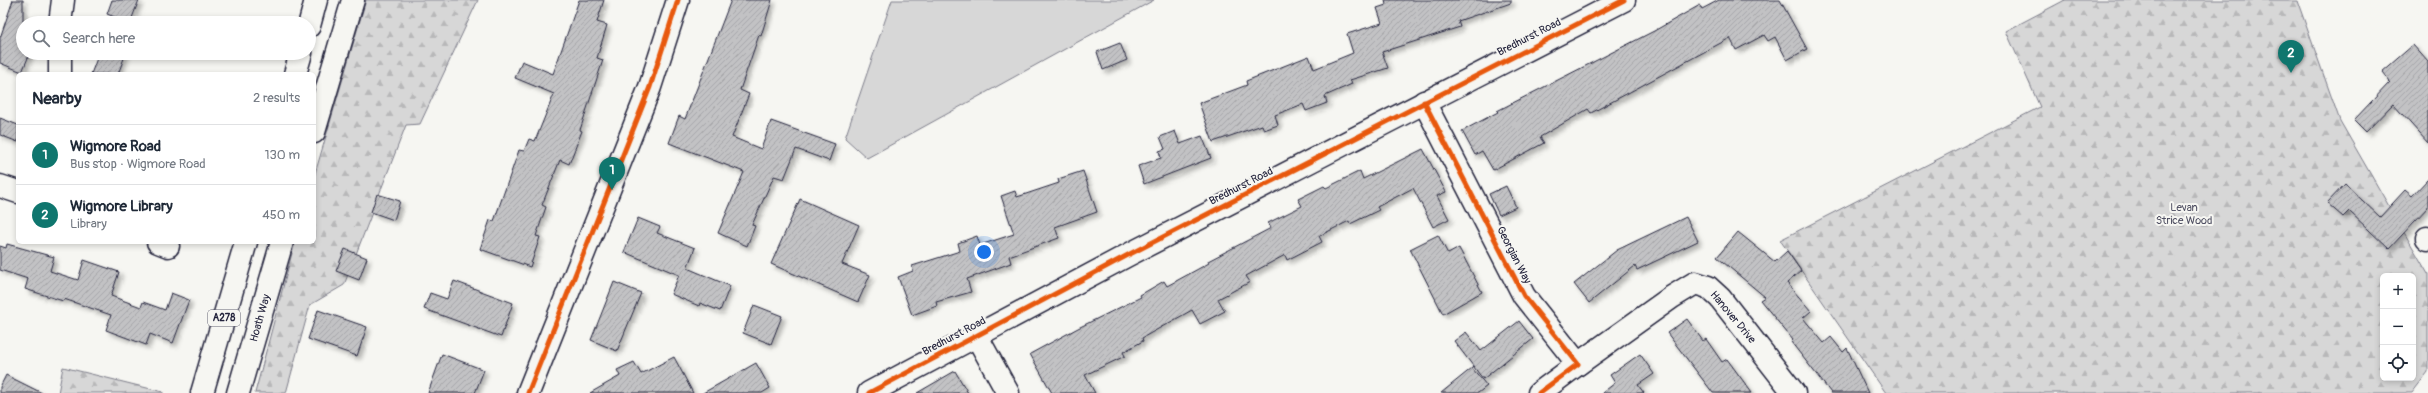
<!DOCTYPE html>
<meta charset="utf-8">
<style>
body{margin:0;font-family:Pangolin,sans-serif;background:#f6f6f7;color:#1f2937}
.controls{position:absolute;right:12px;bottom:12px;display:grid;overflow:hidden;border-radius:6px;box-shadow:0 2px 6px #0003}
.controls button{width:36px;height:36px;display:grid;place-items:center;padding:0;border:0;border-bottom:1px solid #e0e1e3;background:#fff;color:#1f2937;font:20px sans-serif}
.you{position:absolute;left:984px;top:252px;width:14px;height:14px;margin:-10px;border:3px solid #fff;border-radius:50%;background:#1a73e8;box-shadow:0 0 0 6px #1a73e833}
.badge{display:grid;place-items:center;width:26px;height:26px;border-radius:50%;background:#0f766e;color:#fff;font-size:13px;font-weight:700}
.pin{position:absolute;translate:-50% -33px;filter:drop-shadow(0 1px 2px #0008)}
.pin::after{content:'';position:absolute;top:21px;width:14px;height:12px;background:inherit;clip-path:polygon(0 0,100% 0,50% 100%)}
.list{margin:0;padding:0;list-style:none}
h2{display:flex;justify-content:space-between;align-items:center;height:52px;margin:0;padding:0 16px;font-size:17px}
h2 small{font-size:13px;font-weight:400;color:#747a83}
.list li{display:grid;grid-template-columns:26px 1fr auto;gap:12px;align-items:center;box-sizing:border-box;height:60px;padding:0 16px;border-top:1px solid #e0e1e3}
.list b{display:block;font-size:15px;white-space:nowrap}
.list p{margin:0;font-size:13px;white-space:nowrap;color:#747a83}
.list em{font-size:13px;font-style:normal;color:#747a83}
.icon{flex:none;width:22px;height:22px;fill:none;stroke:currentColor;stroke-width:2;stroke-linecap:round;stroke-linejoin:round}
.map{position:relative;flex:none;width:2428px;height:393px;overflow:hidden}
.search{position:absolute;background:#fff;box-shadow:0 2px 6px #0003;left:16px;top:16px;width:300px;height:44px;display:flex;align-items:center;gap:10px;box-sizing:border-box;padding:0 14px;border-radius:22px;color:#747a83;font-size:15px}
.panel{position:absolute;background:#fff;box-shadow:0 2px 6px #0003;left:16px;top:72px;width:300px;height:172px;border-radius:6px}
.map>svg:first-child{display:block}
.green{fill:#d7d7d7;stroke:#7c7c89}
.forest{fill:url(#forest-firs);stroke:#7c7c89;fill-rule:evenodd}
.building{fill:url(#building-hatch);stroke:#22223b;filter:url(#shadow)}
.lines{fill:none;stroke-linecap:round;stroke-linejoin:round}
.street-casing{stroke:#22223b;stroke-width:25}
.secondary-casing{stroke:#22223b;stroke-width:25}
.primary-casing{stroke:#22223b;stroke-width:25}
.street{stroke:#f6f6f2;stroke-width:22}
.secondary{stroke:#f6f6f2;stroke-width:22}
.primary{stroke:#f6f6f2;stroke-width:22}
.cycleway-casing{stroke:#f6f6f2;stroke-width:8}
.cycleway{stroke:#e8590c;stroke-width:5}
.labels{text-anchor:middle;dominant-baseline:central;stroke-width:4;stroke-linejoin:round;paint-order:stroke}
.shield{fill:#f6f6f2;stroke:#626272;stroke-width:1}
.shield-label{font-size:10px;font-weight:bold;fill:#22223b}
.street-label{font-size:11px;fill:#22223b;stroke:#f6f6f2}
.park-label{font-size:11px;fill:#4f4f62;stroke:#f6f6f2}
</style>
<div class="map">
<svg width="2428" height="393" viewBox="0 0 2428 393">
<defs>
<pattern id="forest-firs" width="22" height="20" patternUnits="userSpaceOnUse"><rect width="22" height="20" fill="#d7d7d7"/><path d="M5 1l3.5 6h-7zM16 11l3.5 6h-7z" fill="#b8b8b9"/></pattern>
<pattern id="building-hatch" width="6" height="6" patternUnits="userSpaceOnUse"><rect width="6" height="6" fill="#c2c2c4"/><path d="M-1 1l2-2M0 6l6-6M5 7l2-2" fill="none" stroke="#a6a6a9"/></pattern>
<filter id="shadow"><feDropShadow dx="3.5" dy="3.5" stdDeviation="2" flood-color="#0004"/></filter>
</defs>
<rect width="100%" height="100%" fill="#f6f6f2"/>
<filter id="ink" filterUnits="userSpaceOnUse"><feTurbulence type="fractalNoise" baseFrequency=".025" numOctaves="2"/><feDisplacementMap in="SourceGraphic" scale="8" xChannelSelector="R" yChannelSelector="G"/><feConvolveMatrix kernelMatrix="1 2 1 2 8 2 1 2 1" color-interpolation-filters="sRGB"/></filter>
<g filter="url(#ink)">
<path class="green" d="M892,0H1154L867,158L845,138Z"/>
<g class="forest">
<path d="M366,0H478L420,124L406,125L344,285L310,305L286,393H255L295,242H314V177Z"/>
<path d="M2065,0H2297L2340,121L2428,274V372L2412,393H1886L1780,240L2040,107L2006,31ZM2383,276H2413V378H2383Z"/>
<path d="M63,367L163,392V393H58Z"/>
</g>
<g class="building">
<path d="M13,0H23V53H30L22,72L0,63V38Z"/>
<path d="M112,0H139L130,23L107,14Z"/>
<path d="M579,0H604L597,22L607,25L597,58L603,60L580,130L582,131L569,164L560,160L542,205L546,207L536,236L540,237L530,267L480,249L490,220L494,221L519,150L524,151L529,139L535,141L554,94L515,78L522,61L553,74Z"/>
<path d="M731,0H772L761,36L759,35L740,90L749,94L732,137L761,149L771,121L835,144L829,161L796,149L784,179L774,176L752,225L755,226L747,246L718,233L744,172L669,143L679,116L685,119Z"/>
<path d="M1385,0H1511V3L1458,21L1460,27L1382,52L1388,68L1350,80L1352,84L1325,96L1327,103L1306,111L1303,104L1275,115L1278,125L1264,130L1262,125L1213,142L1199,103L1247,85L1246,81L1309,56L1314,69L1353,53L1347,34L1382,23L1377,8L1386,5Z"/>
<path d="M1719,0H1780L1807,49L1787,60L1775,37L1768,41L1764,35L1736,50L1730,38L1591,113L1588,109L1540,137L1544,143L1493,170L1482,151L1475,155L1462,131L1498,112L1497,111L1654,31L1700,5L1702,9Z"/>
<path d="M1120,43L1127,60L1103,70L1097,52Z"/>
<path d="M2413,45L2428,62V143L2393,104L2366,132L2354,120L2390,82L2382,72Z"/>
<path d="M99,53H126L118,74H91Z"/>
<path d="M0,118L18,125V142L0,135Z"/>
<path d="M1175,131L1180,144L1202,136L1211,158L1144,184L1138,166L1161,158L1159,151L1165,149L1160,137Z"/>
<path d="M1423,149L1446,192L1437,196L1449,219L1433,227L1413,188L1377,207L1379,210L1350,224L1349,221L1319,236L1322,242L1287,260L1285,255L1246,276L1250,282L1218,299L1225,311L1200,324L1192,310L1142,338L1143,341L1123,352L1125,356L1085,375L1095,393H1052L1030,354L1078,328L1141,297L1140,295L1164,281L1167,286L1209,263L1208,261L1271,228L1268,223L1302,206L1298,199L1324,186L1326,188L1360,171L1363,179Z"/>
<path d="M1083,171L1097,212L1055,227L1059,238L1009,256L1011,263L967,279L971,292L936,302L937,306L912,315L898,277L913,271L912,266L960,251L958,243L977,236L980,245L1014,234L1001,196L1015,191L1017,197L1059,183L1058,179Z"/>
<path d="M2428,179V207L2389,249L2349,211L2343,217L2327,203L2345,184L2380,217L2405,190L2412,196Z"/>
<path d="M1506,186L1516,207L1499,215L1489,194Z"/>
<path d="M377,194L400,201L394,220L371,212Z"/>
<path d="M800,199L859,225L842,264L870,275L858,302L771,264Z"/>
<path d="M1686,217L1698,241L1637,270L1635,266L1589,303L1574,284L1617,250Z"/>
<path d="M638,218L660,227L657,233L695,248L687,268L730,286L720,311L700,303L699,306L671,294L679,275L624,252Z"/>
<path d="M1738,232L1775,262L1787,251L1801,271L1787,283L1811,311L1803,318L1824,343L1831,337L1843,352L1847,348L1868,393H1831L1791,342L1793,340L1760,300L1765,297L1717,257Z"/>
<path d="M1438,235L1448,254L1459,248L1482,292L1443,314L1410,249Z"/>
<path d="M7,244L54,257L50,271L78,280L84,260L119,272L111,296L141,307L143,302L165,310L171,293L189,300L173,343L150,334L146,345L106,330L111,315L64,299L63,301L25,289L28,279L0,270V246L6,248Z"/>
<path d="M345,249L367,258L359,280L336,271Z"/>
<path d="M454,281L513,303L501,337L424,309L430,293L447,299Z"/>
<path d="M614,282L641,293L617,351L591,340Z"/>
<path d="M754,305L782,316L771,344L743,333Z"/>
<path d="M318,310L367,327L357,356L308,339Z"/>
<path d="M1687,319L1703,341L1706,339L1722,362L1727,359L1752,393H1713L1667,333Z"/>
<path d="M1519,321L1533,339L1483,379L1454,341L1466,332L1481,351Z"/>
<path d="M442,354L484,370L475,393H428Z"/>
<path d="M1640,354L1654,374L1638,385L1644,393H1602L1615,383L1610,375Z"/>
<path d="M674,357L693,393H590L620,376L617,370L634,362L641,374Z"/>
<path d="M756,363L770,388L762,393H703Z"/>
<path d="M1472,368L1487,386L1478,393H1441Z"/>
<path d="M955,371L968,393H917Z"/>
<path d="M6,375L42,393H0V387Z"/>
</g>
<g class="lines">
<g class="street-casing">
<g id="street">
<path d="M60,23L63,0"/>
<path d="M60,74V53"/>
<path d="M1424,102L1524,296L1578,364L1539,393"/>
<path d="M0,186L18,192"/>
<path d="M2427,238L2428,239"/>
<path d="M158,242L168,246"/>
<path d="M976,335L1008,393"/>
<path d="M1578,364L1672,297L1695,283L1708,287L1720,298L1794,393"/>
<path d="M869,393L1128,255L1624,0"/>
</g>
</g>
<g class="secondary-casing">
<path id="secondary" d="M528,393L650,87L678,0"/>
</g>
<g class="primary-casing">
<g id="primary">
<path d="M309,26L316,0"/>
<path d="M295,74L301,53"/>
<path d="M314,132L353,0"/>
<path d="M202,393L246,242"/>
<path d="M238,393L282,242"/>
</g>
</g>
<use href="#street" class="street"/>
<use href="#secondary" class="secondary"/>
<use href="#primary" class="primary"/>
<g class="cycleway-casing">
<g id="cycleway">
<path d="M1424,102L1524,296L1578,364L1539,393"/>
<path d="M528,393L650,87L678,0"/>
<path d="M869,393L1128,255L1624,0"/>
</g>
</g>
<use href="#cycleway" class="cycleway"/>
</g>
</g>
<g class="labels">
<rect class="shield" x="208" y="310" width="32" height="16" rx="3"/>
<g class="shield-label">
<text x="224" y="318">A278</text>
</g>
<g class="street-label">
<text transform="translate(1529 37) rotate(-27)">Bredhurst Road</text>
<text transform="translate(1241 186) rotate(-27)">Bredhurst Road</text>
<text transform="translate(1514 255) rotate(63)">Georgian Way</text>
<text transform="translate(1733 317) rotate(50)">Hanover Drive</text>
<text transform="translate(260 318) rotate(-74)">Hoath Way</text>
<text transform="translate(954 336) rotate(-28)">Bredhurst Road</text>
</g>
<g class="park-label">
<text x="2184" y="207">Levan<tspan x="2184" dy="13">Strice Wood</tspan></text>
</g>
</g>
</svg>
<div class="controls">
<button>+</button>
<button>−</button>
<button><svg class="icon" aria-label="locate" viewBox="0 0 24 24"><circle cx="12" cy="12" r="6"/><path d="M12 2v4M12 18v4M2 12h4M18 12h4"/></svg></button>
</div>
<div class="you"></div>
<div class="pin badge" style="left:612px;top:190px">1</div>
<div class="pin badge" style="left:2291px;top:73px">2</div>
<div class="search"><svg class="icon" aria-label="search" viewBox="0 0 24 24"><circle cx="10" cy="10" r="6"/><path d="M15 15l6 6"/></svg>Search here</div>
<section class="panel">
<h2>Nearby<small>2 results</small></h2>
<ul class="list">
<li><span class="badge">1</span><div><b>Wigmore Road</b><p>Bus stop · Wigmore Road</p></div><em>130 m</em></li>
<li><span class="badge">2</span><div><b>Wigmore Library</b><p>Library</p></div><em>450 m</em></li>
</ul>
</section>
</div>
